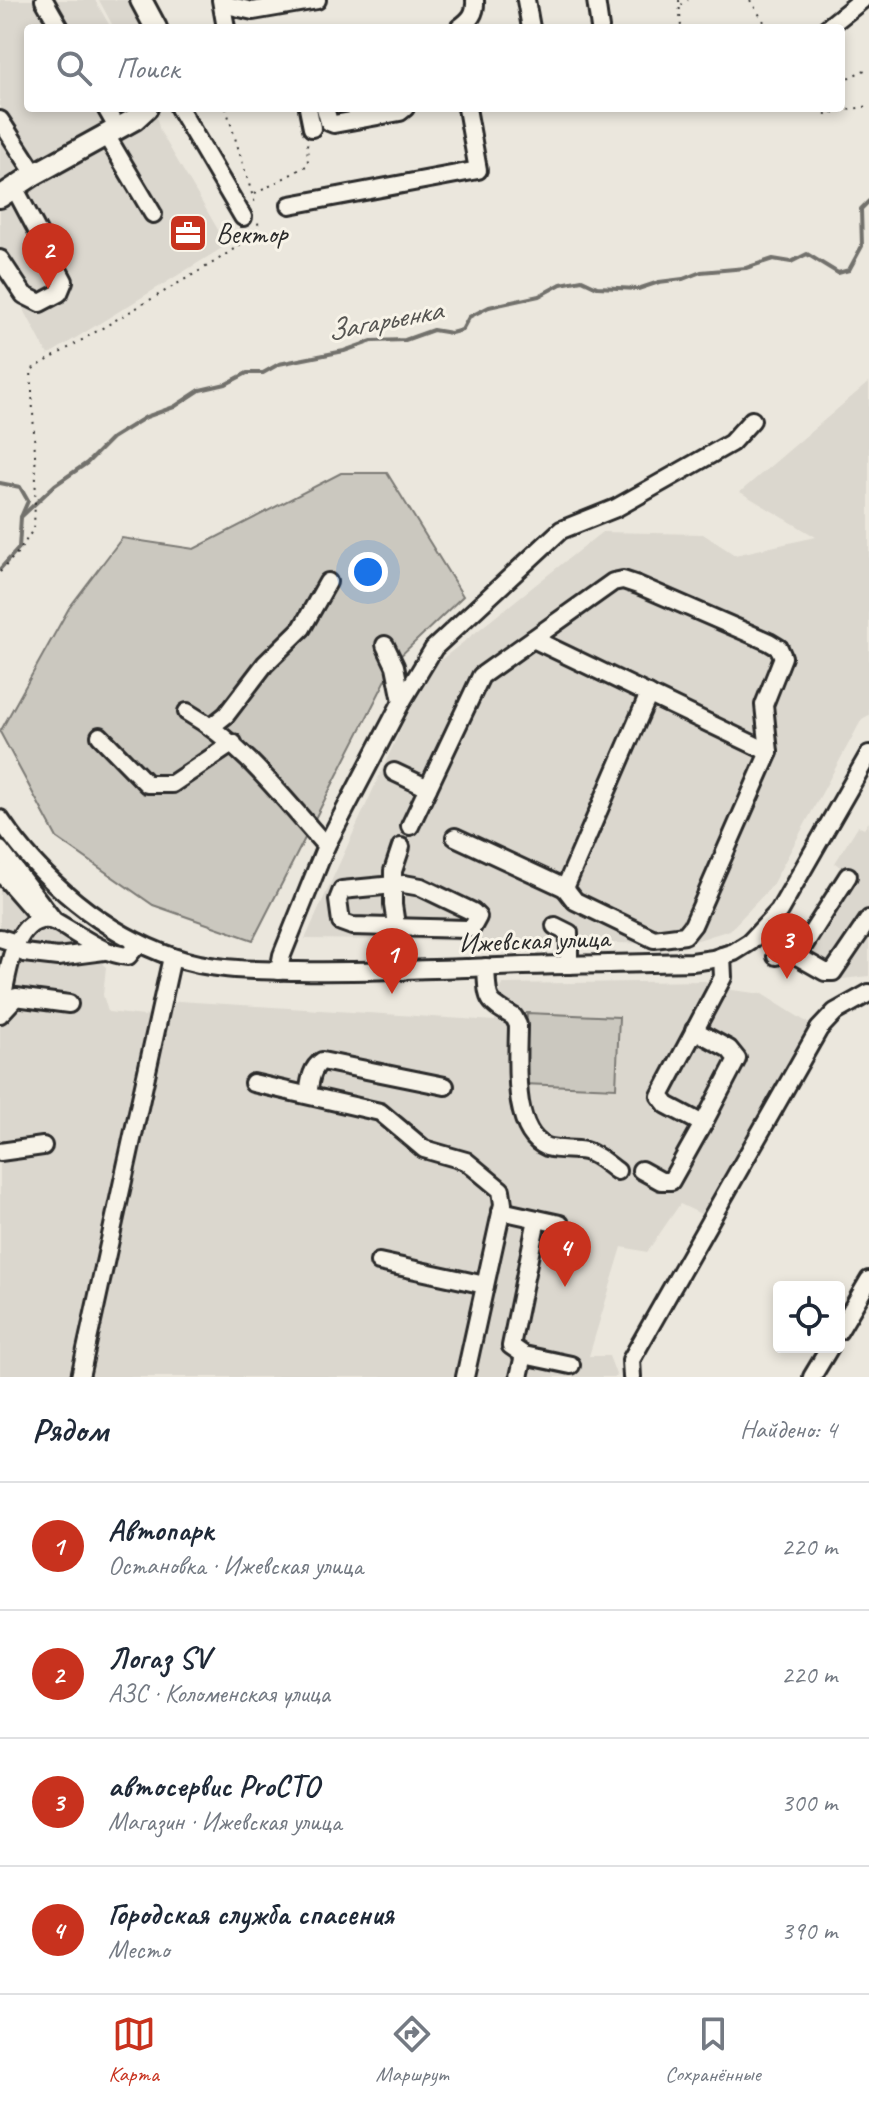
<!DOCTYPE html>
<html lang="ru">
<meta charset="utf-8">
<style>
body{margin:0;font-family:Caveat,sans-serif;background:#f2f2f3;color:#1f2937}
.controls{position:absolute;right:24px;bottom:24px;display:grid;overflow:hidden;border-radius:8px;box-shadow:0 4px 12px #0003}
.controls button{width:72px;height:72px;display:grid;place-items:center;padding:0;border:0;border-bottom:2px solid #e0e1e3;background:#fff;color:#1f2937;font:40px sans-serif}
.you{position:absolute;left:368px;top:572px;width:28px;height:28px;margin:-20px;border:6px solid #fff;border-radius:50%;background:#1a73e8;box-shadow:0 0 0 12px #1a73e833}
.badge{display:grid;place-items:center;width:52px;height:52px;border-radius:50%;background:#c8321e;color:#fff;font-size:26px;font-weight:700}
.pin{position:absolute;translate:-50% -66px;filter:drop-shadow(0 2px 4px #0008)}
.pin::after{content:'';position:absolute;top:42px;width:28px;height:24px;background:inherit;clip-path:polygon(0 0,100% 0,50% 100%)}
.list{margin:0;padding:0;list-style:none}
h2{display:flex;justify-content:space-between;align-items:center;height:104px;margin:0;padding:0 32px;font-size:34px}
h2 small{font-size:26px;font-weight:400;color:#747a83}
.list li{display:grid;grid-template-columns:52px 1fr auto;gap:24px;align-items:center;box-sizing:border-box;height:128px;padding:0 32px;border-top:2px solid #e0e1e3}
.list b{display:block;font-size:30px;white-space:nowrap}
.list p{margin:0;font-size:26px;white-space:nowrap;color:#747a83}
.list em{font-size:26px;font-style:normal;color:#747a83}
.icon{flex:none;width:44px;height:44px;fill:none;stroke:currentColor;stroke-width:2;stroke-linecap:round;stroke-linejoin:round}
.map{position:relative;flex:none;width:869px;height:1377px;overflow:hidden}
.search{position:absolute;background:#fff;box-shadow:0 4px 12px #0003;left:24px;right:24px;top:24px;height:88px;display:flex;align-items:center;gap:20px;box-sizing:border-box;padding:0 28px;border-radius:8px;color:#747a83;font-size:30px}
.sheet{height:616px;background:#fff}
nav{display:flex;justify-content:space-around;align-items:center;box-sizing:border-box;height:112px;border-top:2px solid #e0e1e3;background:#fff;font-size:22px;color:#747a83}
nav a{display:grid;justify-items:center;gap:4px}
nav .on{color:#c8321e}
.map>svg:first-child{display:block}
.built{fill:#dbd7ce}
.green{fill:#cbc8bf;stroke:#7b7a75;stroke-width:2}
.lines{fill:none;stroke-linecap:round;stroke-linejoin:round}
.stream{stroke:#72716c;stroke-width:4}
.minor-casing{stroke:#2b2b2b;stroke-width:22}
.major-casing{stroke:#2b2b2b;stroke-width:26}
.path{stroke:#2b2b2b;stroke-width:2;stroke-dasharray:2 6;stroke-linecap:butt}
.minor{stroke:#f7f3e8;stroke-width:16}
.major{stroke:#f7f3e8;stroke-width:20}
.labels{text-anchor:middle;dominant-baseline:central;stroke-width:6;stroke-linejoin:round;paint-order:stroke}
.poi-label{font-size:28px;fill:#2b2b2b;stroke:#f7f3e8;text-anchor:start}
.street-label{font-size:28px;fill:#2b2b2b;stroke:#f7f3e8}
.water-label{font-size:30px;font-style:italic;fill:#555451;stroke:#f7f3e8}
</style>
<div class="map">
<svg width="869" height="1377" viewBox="0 0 869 1377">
<rect width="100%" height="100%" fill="#ebe7dd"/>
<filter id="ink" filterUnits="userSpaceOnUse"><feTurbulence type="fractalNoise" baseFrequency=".0125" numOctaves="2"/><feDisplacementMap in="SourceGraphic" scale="16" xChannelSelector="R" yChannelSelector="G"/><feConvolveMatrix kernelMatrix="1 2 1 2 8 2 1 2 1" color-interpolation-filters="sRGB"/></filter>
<g filter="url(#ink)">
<g class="built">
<path d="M0,0H95L111,28H28V108H154L160,131L227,245L48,355L0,264Z"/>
<path d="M99,0H128L144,28H114Z"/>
<path d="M869,382V715L862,719L771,887L730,930L685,944L305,939L427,671L602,532L703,534L735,555L816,537L740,492Z"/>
<path d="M869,822V976L834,980L786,953L840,867L835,863L858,826L864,829Z"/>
<path d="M0,862L33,899L106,967L103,995L108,1012L144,1016L179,1001L495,1021L502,984L705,981L732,990L762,994L813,1026L703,1215L680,1204L647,1252L622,1247L589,1356H609L617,1377H0Z"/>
</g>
<g class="green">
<path d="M341,473H387L463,596L396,660L253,940L153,905L57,838L0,732L69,608L122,538L194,549Z"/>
<path d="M527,1013L619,1017L616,1088L524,1084Z"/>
</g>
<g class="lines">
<g class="stream">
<path d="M0,483L20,487L28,501L21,517L19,548L0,569"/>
<path d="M21,517L55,485L87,463L112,438L146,417L174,407L200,390L226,384L247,373H263L279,364L344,351L372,341L405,340L433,330L451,333L462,330L469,317L489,307L539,296L561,284L582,280L597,287L638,289L659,282L683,279L701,272L746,268L773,259L791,262L807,254L838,273L849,270L862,246L861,209L869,201"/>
</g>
<g class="minor-casing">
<g id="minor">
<path d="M44,0L60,28"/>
<path d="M221,0L226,28"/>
<path d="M526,0L531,28"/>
<path d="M596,0L600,28"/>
<path d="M222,4L253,11L317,0"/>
<path d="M459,28C470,20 476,14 475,0"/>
<path d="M827,28L862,0"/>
<path d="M106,108L118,129"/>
<path d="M179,108L243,217"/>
<path d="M308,108L312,128"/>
<path d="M325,108L329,122L334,124L400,112L405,108"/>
<path d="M0,120L35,174"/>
<path d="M106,135L153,214"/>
<path d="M290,205L478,170L467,108"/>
<path d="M0,259L24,295L40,303L59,293L64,281L14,187"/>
<path d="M533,639L769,752"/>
<path d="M385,645L395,666L402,701"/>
<path d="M187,712C243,744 283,798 326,846"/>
<path d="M212,726L226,715L265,664L302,628L328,582"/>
<path d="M100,736L147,784H172L233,743"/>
<path d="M394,772L428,788"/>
<path d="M0,819C41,880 103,933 173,957C213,971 256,970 298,971C355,972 411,970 468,968C542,965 617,964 692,962L713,959L734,952L750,942L779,911L869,754"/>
<path d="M410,826L481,676L613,582L623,580L638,585L769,642L779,648L783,657L764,705L769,752L693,925L685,935L654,939L575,901L565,888L649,694"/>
<path d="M455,837L565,888"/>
<path d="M401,847L393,871V905L403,971"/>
<path d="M0,850L55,922"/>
<path d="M0,872L34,911"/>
<path d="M404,884L421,887L473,912L478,917L472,928L467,929L352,926L341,922L338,900L342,890Z"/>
<path d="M555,926L569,933V965"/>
<path d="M0,938L16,943"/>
<path d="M24,953L58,957L104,951"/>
<path d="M776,956L783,948L825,972H833L869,919"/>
<path d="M797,956L848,876"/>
<path d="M486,967C488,1001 485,1000 514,1017L518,1025C518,1057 510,1132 547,1147C560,1151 572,1148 585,1151C597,1154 607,1164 617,1171"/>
<path d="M279,971L282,955L326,846L402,701L434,648L561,530L616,508L731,443L752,420"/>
<path d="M2,1012L16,997L69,1004"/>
<path d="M0,1014C5,989 11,908 54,921C61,924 69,930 76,934C93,944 107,954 128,956L139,943"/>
<path d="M694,1030L729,1049L737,1059L703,1124"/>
<path d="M253,1083L380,1112L424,1149L466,1161L501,1190L503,1204L465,1377"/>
<path d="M308,1095C310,1082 311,1068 322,1061L445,1086"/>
<path d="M0,1152L43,1146"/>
<path d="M641,1170L661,1181H671L703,1124L667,1105L660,1096L723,977L722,956"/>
<path d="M501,1211L560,1224"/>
<path d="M537,1219L511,1346L524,1355L571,1365"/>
<path d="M379,1262L485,1285"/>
<path d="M839,1331L869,1280"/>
<path d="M80,1377L172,957"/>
<path d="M519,1377L524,1355"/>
<path d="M632,1377L631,1360L819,1029L835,1012L869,993"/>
<path d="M812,1377L830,1347"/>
</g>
</g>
<g class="major-casing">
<g id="major">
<path d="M141,0L156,28"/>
<path d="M0,197L35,174L135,119L147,108"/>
</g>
</g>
<g class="path">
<path d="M679,0L681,28"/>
<path d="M750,0L768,28"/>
<path d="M681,5L688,0"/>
<path d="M841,81L869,68"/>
<path d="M226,108L256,207"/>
<path d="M819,108L826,114L869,106"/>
<path d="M255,194L308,165L307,140"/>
<path d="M0,572L20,550L34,528L36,475L31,370L216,261L259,232L258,222"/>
</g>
<use href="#minor" class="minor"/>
<use href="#major" class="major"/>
</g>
</g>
<defs>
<g id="office-square" transform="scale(2)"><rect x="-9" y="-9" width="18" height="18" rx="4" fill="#c8321e" stroke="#f7f3e8"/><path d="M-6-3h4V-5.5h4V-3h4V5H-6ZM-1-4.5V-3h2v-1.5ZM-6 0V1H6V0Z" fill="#fff"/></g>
</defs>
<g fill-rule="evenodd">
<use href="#office-square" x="188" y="233"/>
</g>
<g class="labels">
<g class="poi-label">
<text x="216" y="233">Вектор</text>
</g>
<g class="street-label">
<text transform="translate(534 940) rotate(-2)">Ижевская улица</text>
</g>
<g class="water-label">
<text transform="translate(384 320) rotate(-11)">Загарьенка</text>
</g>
</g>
</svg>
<div class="controls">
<button><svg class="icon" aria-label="locate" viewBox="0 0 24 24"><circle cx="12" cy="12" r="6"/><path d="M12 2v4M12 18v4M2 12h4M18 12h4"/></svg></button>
</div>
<div class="you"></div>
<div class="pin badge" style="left:392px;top:994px">1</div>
<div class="pin badge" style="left:48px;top:289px">2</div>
<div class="pin badge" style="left:787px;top:979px">3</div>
<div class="pin badge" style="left:565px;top:1287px">4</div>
<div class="search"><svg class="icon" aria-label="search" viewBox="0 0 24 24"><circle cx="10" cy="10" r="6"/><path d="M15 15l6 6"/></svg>Поиск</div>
</div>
<section class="sheet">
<h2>Рядом<small>Найдено: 4</small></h2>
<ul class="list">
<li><span class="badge">1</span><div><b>Автопарк</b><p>Остановка · Ижевская улица</p></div><em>220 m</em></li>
<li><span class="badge">2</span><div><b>Логаз SV</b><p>АЗС · Коломенская улица</p></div><em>220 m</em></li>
<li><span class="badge">3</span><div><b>автосервис ProСТО</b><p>Магазин · Ижевская улица</p></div><em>300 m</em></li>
<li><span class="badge">4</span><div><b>Городская служба спасения</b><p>Место</p></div><em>390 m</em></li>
</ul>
</section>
<nav>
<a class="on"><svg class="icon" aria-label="map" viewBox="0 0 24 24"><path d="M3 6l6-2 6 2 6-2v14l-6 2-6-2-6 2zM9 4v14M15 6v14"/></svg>Карта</a>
<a><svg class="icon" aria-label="directions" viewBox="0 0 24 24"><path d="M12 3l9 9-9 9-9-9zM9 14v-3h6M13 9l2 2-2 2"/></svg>Маршрут</a>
<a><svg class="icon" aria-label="saved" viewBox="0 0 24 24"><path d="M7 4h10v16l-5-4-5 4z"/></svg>Сохранённые</a>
</nav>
